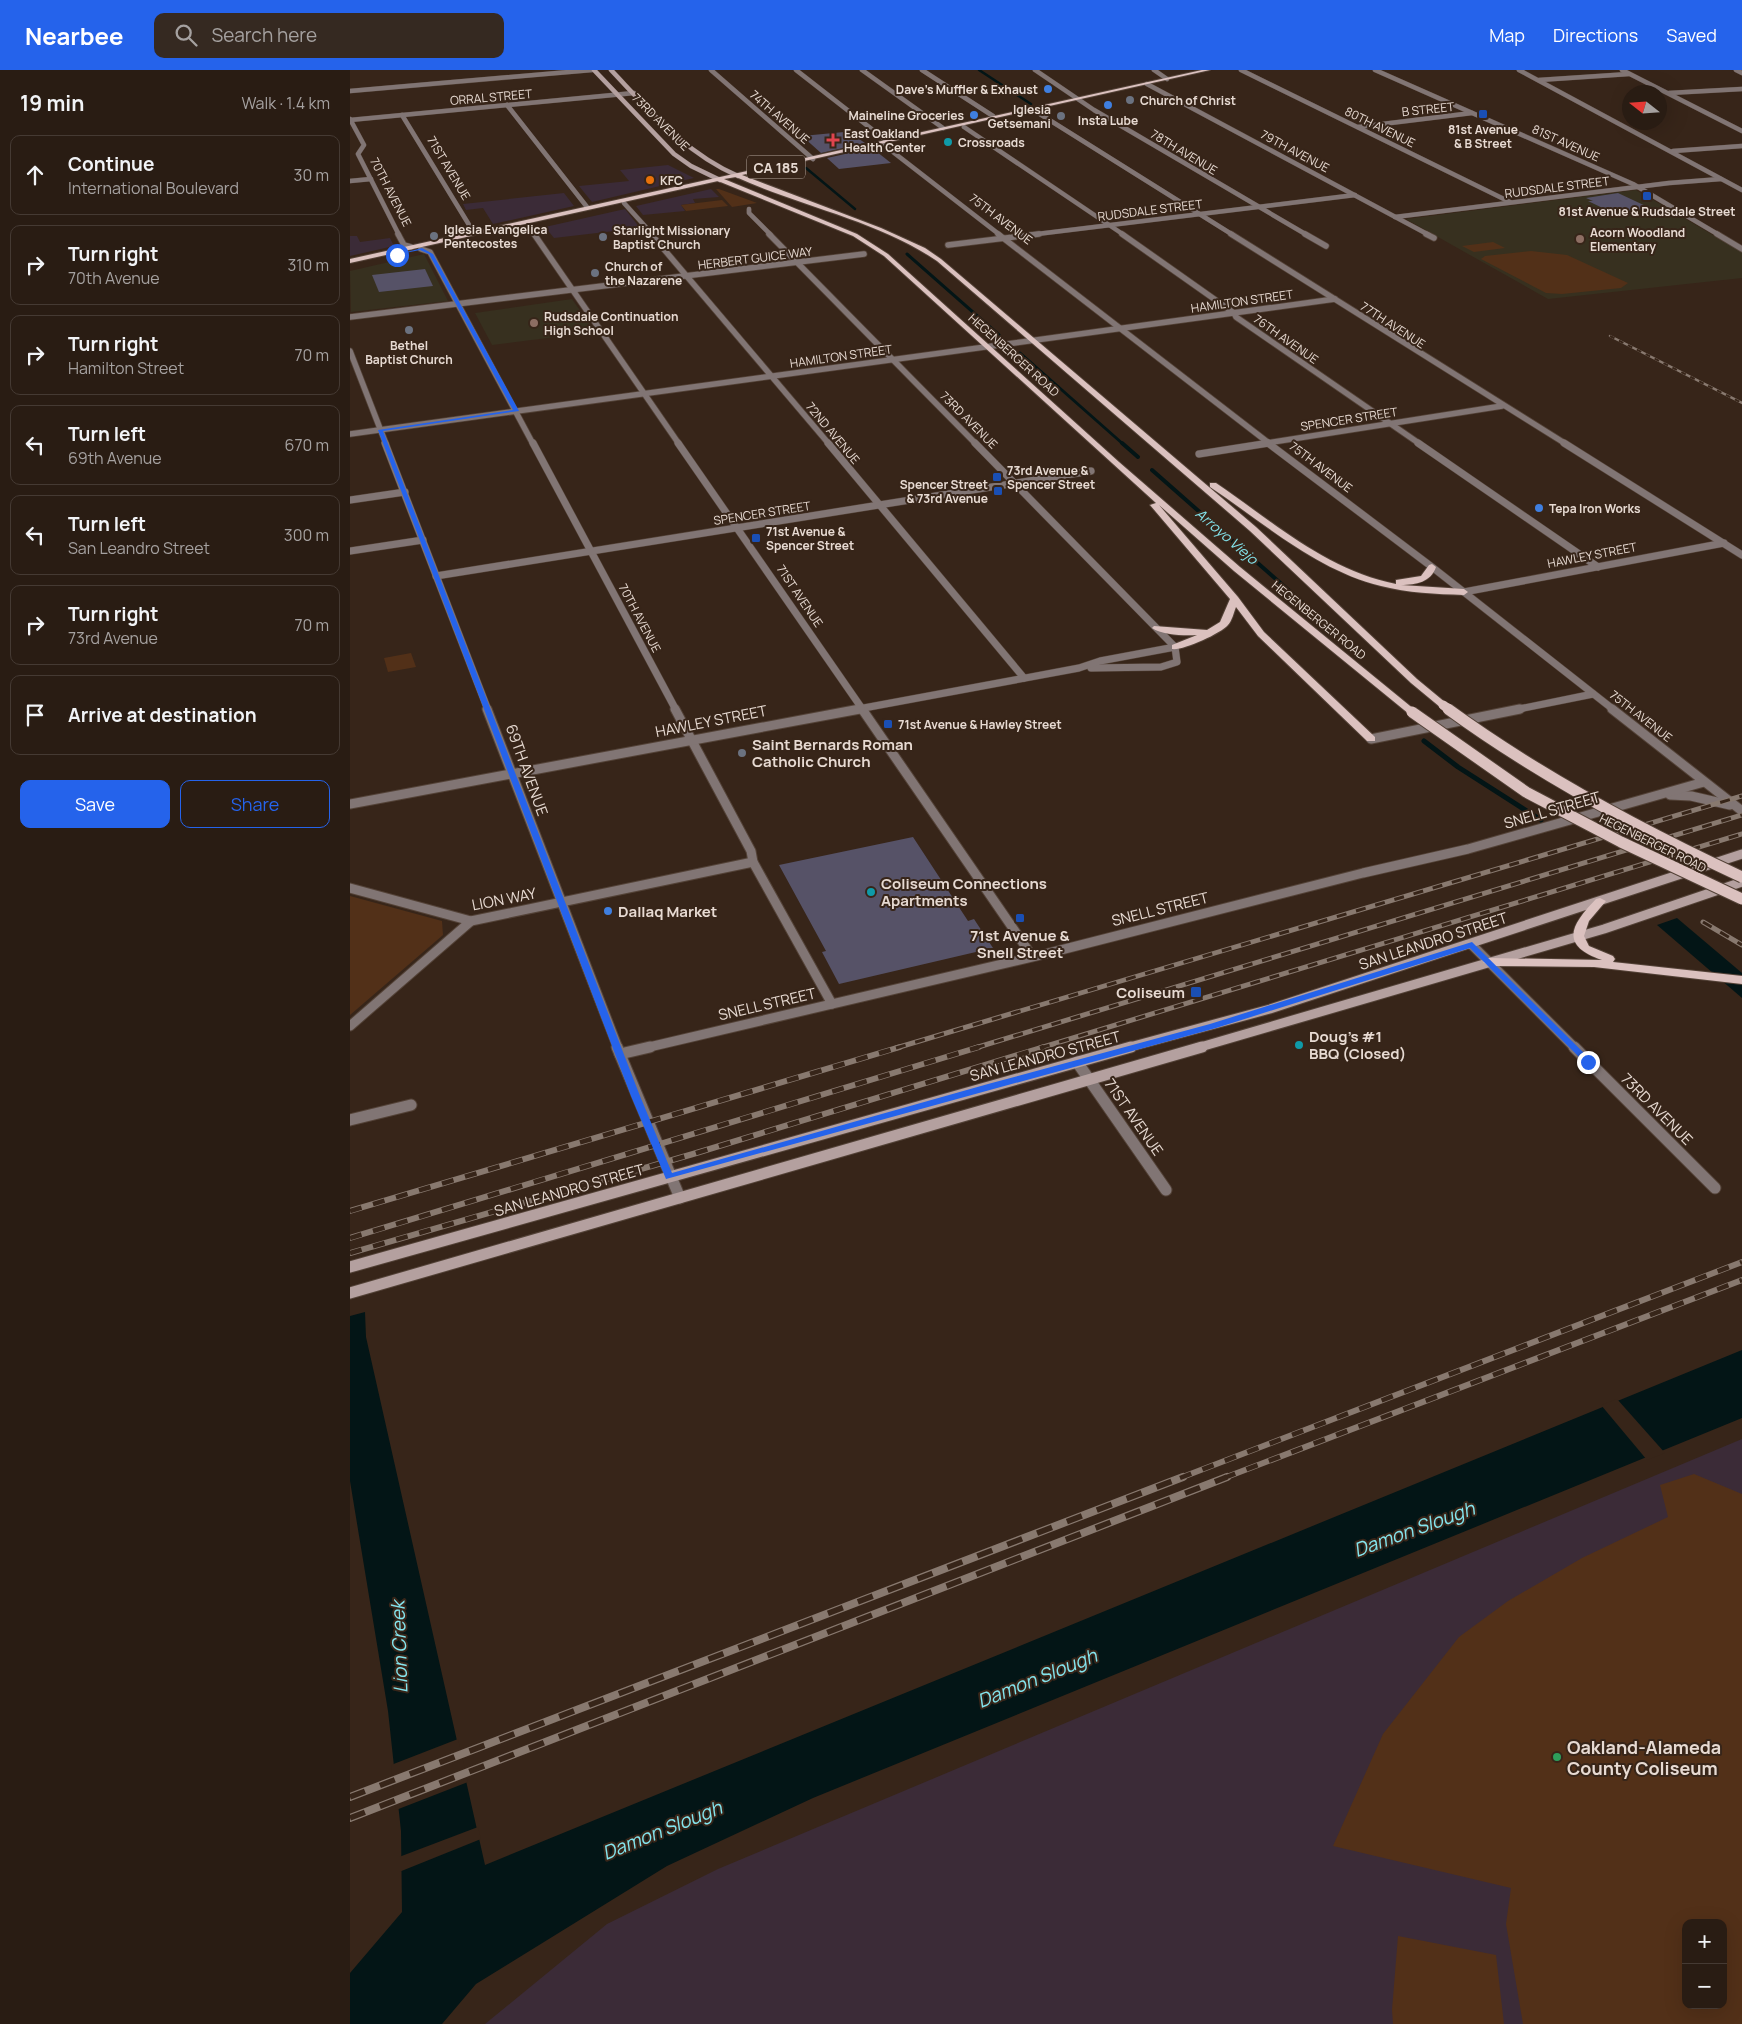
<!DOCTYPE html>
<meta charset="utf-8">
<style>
body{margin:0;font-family:Manrope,sans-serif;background:#352921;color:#f1f3f6}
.controls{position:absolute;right:15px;bottom:15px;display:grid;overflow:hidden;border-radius:10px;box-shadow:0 5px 20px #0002}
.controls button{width:45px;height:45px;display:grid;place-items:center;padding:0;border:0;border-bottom:1px solid #453a33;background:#291c13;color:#f1f3f6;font:25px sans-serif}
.compass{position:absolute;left:1272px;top:15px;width:45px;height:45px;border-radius:50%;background:#291c13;box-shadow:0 5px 20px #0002;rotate:287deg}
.stop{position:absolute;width:15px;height:15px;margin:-11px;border:4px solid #2563eb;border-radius:50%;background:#fff}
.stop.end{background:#2563eb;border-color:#fff;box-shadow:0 1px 5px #0008}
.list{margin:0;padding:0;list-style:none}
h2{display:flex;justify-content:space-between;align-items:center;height:65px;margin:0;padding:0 20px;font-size:21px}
h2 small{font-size:16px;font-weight:400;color:#a5a1a0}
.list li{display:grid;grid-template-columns:32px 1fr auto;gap:15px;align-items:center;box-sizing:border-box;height:80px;margin:0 10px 10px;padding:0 10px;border:1px solid #453a33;border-radius:10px}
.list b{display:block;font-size:19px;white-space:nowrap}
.list p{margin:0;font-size:16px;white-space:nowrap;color:#a5a1a0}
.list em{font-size:16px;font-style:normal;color:#a5a1a0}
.actions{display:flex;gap:10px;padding:15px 20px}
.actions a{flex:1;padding:11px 0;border:1px solid #2563eb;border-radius:10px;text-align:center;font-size:18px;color:#2563eb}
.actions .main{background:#2563eb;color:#fff}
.icon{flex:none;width:28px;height:28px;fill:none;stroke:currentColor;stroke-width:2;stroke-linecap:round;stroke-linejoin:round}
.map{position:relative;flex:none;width:1392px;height:1954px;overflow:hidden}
header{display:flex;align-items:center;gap:30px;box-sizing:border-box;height:70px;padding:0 25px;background:#2563eb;color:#fff}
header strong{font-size:24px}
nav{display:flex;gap:28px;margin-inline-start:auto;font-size:18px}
.search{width:350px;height:45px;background:#352921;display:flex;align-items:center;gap:12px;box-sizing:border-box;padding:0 18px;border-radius:10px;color:#a5a1a0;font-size:19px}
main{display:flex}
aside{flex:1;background:#291c13}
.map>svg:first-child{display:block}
.commercial{fill:#3b2b37;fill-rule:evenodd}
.education{fill:#37301f}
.green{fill:#523018;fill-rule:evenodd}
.water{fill:#031516}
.pier{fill:#372519}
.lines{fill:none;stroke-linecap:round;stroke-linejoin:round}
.stream-far3{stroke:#031516;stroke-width:2.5}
.stream-far2{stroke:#031516;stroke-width:3}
.stream-far1{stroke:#031516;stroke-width:4}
.stream{stroke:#031516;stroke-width:5}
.building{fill:#565267}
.street-far4-casing{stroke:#534237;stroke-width:5}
.street-far3-casing{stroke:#534237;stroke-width:7}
.street-far2-casing{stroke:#534237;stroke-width:8}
.street-far1-casing{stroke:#534237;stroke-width:11}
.street-casing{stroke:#534237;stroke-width:13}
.secondary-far2-casing{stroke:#534237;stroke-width:5}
.secondary-far1-casing{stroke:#534237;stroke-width:11}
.secondary-casing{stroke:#534237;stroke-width:13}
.primary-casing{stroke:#534237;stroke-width:2}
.street-far4{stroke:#817574;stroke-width:4.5}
.street-far3{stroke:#817574;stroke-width:5.5}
.street-far2{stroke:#817574;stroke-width:7}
.street-far1{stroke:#817574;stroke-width:9}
.street{stroke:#817574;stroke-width:11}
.secondary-far2{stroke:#b4a09f;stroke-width:4.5}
.secondary-far1{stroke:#b4a09f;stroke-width:9}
.secondary{stroke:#b4a09f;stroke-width:11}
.primary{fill:#dbc1bf;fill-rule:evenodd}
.rail-far3-casing{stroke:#88796f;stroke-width:2.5}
.rail-far2-casing{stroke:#88796f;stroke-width:5}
.rail-far1-casing{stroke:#88796f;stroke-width:6}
.rail-casing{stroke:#88796f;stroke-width:8}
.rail-far3{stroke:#372519;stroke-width:2;stroke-dasharray:5;stroke-linecap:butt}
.rail-far2{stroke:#372519;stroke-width:3;stroke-dasharray:10;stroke-linecap:butt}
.rail-far1{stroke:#372519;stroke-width:4.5;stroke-dasharray:12;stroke-linecap:butt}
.rail{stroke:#372519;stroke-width:5.5;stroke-dasharray:16;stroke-linecap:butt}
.primary-bridge-far1-casing{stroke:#534237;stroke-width:10;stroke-linecap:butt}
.primary-bridge-casing{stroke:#534237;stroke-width:13;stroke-linecap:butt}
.primary-bridge-far1{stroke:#dbc1bf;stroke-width:9}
.primary-bridge{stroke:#dbc1bf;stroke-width:11}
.route{fill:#2563eb}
.shop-dot{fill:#3f7fe0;stroke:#372519;stroke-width:2}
.worship-dot{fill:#6b7280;stroke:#372519;stroke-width:2}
.transit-dot{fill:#1a4fb4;stroke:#372519;stroke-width:2}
.health-dot{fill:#e0444e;stroke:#372519;stroke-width:2}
.culture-dot{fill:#0f9aa8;stroke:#372519;stroke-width:2}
.food-dot{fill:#e8710a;stroke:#372519;stroke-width:2}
.education-dot{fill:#8d6e63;stroke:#372519;stroke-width:2}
.leisure-dot{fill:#2e9e5b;stroke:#372519;stroke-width:2}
.labels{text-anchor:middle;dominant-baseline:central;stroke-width:4;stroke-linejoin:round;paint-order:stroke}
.far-poi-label{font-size:12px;font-weight:bold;fill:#e7dad2;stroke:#372519;text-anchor:start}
.far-street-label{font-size:12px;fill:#e7dad2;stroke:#372519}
.shield{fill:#372519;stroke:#b2a49a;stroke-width:1}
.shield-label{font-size:14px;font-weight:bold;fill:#e7dad2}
.far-water-label{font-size:14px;font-style:italic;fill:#84e5ee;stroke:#372519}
.street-label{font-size:15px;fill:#e7dad2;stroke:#372519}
.poi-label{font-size:15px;font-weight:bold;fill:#e7dad2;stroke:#372519;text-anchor:start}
.near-poi-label{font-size:18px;font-weight:bold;fill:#e7dad2;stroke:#372519;text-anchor:start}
.near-water-label{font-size:19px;font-style:italic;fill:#84e5ee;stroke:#372519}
</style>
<header>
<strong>Nearbee</strong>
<div class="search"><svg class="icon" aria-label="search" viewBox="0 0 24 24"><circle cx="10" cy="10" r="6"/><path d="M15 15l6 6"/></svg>Search here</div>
<nav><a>Map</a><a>Directions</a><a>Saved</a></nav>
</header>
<main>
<aside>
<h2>19 min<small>Walk · 1.4 km</small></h2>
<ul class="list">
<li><svg class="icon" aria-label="ahead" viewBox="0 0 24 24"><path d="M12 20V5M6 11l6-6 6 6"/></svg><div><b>Continue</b><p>International Boulevard</p></div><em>30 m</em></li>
<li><svg class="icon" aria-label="right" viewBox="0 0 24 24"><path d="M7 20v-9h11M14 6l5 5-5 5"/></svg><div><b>Turn right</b><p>70th Avenue</p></div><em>310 m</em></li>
<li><svg class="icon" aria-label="right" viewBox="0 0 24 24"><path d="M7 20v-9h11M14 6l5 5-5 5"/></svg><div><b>Turn right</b><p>Hamilton Street</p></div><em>70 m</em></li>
<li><svg class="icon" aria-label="left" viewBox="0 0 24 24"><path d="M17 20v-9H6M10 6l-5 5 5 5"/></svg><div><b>Turn left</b><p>69th Avenue</p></div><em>670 m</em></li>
<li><svg class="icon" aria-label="left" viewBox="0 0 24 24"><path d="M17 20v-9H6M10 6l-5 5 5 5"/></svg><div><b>Turn left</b><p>San Leandro Street</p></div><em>300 m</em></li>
<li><svg class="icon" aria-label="right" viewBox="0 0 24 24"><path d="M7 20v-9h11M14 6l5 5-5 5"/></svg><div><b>Turn right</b><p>73rd Avenue</p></div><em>70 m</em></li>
<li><svg class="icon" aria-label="arrive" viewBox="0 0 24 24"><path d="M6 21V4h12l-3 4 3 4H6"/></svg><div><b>Arrive at destination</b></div></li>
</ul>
<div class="actions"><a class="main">Save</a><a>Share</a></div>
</aside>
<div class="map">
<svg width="1392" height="1954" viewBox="0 0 1392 1954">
<rect width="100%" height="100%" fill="#372519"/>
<g class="commercial">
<path d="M318,95L344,108L242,132L229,116L279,111L270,100Z"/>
<path d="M361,119L369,127L343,129L345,133L331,135L335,141L293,145L286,136Z"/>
<path d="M214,123L224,136L143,154L133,138L116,140L113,134Z"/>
<path d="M275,139L290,158L204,168L195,157Z"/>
<path d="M0,166H7L10,172L40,168L44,176L0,186Z"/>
<path d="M1392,1369V1954H135L257,1854L368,1799ZM1336,1853H1373V1935H1336Z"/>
</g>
<g class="education">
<path d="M1286,120L1392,182V208L1198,229L1056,149Z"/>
<path d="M74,184L98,231L1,242L0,201Z"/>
<path d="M222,229L245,262L142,275L125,243Z"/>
</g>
<g class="green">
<path d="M366,119H369L407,133L382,137Z"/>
<path d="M372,130L378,136L336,141L331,135Z"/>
<path d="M1143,172L1155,178L1124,182L1112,176Z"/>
<path d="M1181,181L1217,185L1278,213L1271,218L1212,224L1196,223L1131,189L1135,186Z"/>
<path d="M61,583L66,597L38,602L34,588Z"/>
<path d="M0,826L92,851L93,865L0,945Z"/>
<path d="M1344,1404L1392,1424V1954H1173L1156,1854L1161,1818L983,1776L1033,1664L1109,1567L1158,1531L1232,1488L1318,1447L1310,1415ZM1336,1853H1373V1935H1336Z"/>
<path d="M1048,1866L1146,1885L1154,1954H1043L1042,1940Z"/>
</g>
<g class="water">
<path d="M1327,848L1392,903V928L1307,855Z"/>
<path d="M15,1242L16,1267L135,1795L1392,1280V1348L463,1728L317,1796L126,1914L92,1954H0V1903L52,1842L51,1761L38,1641L0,1411V1246Z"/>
</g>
<g class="pier">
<path d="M1267,1329L1315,1383L1297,1390L1251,1335Z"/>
<path d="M108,1669L118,1712L46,1740L41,1695Z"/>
<path d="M128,1757L131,1769L49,1802V1787Z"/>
</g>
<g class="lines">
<g class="stream-far3">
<path d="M629,0L681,34"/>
<path d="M456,98L505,139"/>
</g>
<g class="stream-far2">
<path d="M557,184L649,265"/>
<path d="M670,283L773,374"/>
</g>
<g class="stream-far1">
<path d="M772,373L788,387"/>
<path d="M802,400L953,533"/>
</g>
<path class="stream" d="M1074,671L1108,697L1191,750"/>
</g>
<g class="building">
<path d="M494,62L500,63L515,73L471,83L452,66Z"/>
<path d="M522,78L541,93L489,99L477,88Z"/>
<path d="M1268,123L1300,138L1263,143L1238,131H1243L1236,128Z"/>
<path d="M75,199L83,216L29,222L22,205Z"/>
<path d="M563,767L618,851L624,849L643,878L489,914L472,882L476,881L429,795Z"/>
</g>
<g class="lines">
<g class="street-far4-casing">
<g id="street-far4">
<path d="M361,0L463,89"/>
<path d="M446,0L537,71"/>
<path d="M512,0L593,58"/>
<path d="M572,0L643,46"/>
<path d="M685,0L744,40L957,165"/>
<path d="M804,0L817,9"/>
<path d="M891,0L1160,132"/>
<path d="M1025,0L1283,114L1369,165"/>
<path d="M1169,0L1392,120"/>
<path d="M1272,0L1392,61"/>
<path d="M1386,0L1392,3"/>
<path d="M1189,10L1279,4"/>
<path d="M797,14L1079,165"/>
<path d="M0,21L242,0"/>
<path d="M1319,23L1392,19"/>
<path d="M157,35L237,137"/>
<path d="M685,41L883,165"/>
<path d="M52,45L124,163"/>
<path d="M0,49L14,75L8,84L49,165"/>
<path d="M0,50L284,23"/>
<path d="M614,57L774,165"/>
<path d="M1008,57L1122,43"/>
<path d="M534,75L650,165"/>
<path d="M1323,81L1392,76"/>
<path d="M0,111L21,109"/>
<path d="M274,133L303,165"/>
<path d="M399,139V143L421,165"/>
<path d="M1045,147L1319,113L1371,109"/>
<path d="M179,156L185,165"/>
<path d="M679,165L1005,125"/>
</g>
</g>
<g class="street-far3-casing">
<g id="street-far3">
<path d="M48,164L54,175L61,177"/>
<path d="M184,164L329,374"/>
<path d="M301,164L479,374"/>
<path d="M419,164L626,374"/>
<path d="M648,164L920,374"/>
<path d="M772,164L884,243L886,247L1070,374"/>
<path d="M881,164L1216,374"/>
<path d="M955,164L976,176"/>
<path d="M1076,164L1084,168"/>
<path d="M1367,164L1392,179"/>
<path d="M598,175L689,164"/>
<path d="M71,179L80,182L183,374"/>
<path d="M0,247L514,184"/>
<path d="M0,281L36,374"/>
<path d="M0,364L985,229"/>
<path d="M911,374L1152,336"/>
</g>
</g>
<g class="street-far2-casing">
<g id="street-far2">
<path d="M35,373L138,640"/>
<path d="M183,373L326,640"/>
<path d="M328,373L513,640"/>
<path d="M478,373L674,608"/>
<path d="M625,373L825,577L827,592L811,597L741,598"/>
<path d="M918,373L1082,497L1264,640"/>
<path d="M1068,373L1248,497"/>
<path d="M1214,373L1392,485"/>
<path d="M849,384L919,373"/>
<path d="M0,430L55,422"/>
<path d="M0,481L73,470"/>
<path d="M86,506L741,401"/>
<path d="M1114,522L1374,473"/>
<path d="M503,640L729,598L750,591L825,577"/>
<path d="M1164,640L1243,624"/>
</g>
</g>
<g class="street-far1-casing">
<g id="street-far1">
<path d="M137,639L268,978"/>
<path d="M325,639L401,781L403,792L482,934"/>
<path d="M512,639L682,886"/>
<path d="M1262,639L1392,741"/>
<path d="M1021,669L1170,639"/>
<path d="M1320,725L1341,726L1380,735"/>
<path d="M0,734L510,639"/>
<path d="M0,818L121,851L403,792"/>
<path d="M1122,875L1225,978"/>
<path d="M0,956L121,851"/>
<path d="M295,978L699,883L1013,803L1118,779L1354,712"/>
</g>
</g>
<g class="street-casing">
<g id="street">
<path d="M267,977L330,1128"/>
<path d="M1224,977L1365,1118"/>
<path d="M270,984L300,977"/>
<path d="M727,992L816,1120"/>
<path d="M0,1050L61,1035"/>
</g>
</g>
<g class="secondary-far2-casing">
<g id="secondary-far2">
<path d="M244,0L324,84L341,96L370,110"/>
<path d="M261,0C300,41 335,83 388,106"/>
</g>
</g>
<g class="secondary-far1-casing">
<g id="secondary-far1">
<path d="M776,978L920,939L1392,784"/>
<path d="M847,978L1254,859L1392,812"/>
</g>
</g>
<g class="secondary-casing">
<g id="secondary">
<path d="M0,1197L781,977"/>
<path d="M0,1223L852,977"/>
</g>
</g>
<g class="primary-casing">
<g id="primary">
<path d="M852,0H860L392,105L531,158L575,178L591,189L906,457L1067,609L1096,633V637H1090L1061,613L900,461L587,191C527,150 451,137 386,107L374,109L507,164L538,184L769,392L890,497L1065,640V644H1059L884,501L809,435L888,527L914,562L1025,667V671H1017L908,566L886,537C884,542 882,551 878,555C870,564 832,581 822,579V575L847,565C835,566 812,565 802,558L804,556L857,560L870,552L880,529L800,435L806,433L534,186L503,166L368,111L0,193V189Z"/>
<path d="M860,413H866C922,451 977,501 1046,514V510L1071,506L1079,495L1082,494L1086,497C1081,512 1066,515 1051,515L1114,519L1118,522L1114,525C1086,524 1058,523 1031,516C966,500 914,453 860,417Z"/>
<path d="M1250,828L1256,831L1239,851L1234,866L1239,876L1263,886L1265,889L1263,892L1392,906V914L1244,897L1139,896L1133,892L1139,888L1252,890C1209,875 1221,855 1246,829Z"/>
</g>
</g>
<use href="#street-far4" class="street-far4"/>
<use href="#street-far3" class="street-far3"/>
<use href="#street-far2" class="street-far2"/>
<use href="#street-far1" class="street-far1"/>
<use href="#street" class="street"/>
<use href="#secondary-far2" class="secondary-far2"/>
<use href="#secondary-far1" class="secondary-far1"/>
<use href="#secondary" class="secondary"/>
<use href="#primary" class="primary"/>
<g class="rail-far3-casing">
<path id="rail-far3" d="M1260,266L1392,333"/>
</g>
<g class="rail-far2-casing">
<g id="rail-far2">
<path d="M1353,852L1392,875"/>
<path d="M546,978L1392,726"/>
<path d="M625,978L1392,745"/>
<path d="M690,978L1392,764"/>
</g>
</g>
<g class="rail-far1-casing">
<g id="rail-far1">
<path d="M0,1141L550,977"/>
<path d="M0,1168L629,977"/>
<path d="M0,1183L343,1084L694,977"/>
<path d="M830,1408L1392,1192"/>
<path d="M874,1408L1392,1210"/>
</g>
</g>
<g class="rail-casing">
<g id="rail">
<path d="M0,1727L833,1407"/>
<path d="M0,1748L877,1407"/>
</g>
</g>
<use href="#rail-far3" class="rail-far3"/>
<use href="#rail-far2" class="rail-far2"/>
<use href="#rail-far1" class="rail-far1"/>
<use href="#rail" class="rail"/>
<g class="primary-bridge-far1-casing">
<path id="primary-bridge-far1" d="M1093,635L1100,640"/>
</g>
<g class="primary-bridge-casing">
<g id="primary-bridge">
<path d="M1098,639C1190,706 1289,759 1392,807"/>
<path d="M1062,642L1176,722L1271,772L1392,829"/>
</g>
</g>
<use href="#primary-bridge-far1" class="primary-bridge-far1"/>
<use href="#primary-bridge" class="primary-bridge"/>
</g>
<path class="route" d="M72,178L83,184L169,341L33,361L290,1026L322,1103L638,1014L860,954L1122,872L1241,990V994H1236L1120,878L866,958L316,1109L281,1026L28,360L163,340L79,184L70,180L45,185Z"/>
<g class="shop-dot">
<circle cx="698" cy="19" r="5"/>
<circle cx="758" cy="35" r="5"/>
<circle cx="624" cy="45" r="5"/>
<circle cx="1189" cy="438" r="5"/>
<circle cx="258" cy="841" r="5"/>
</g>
<g class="worship-dot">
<circle cx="780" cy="30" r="5"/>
<circle cx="711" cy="46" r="5"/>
<circle cx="84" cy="166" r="5"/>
<circle cx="253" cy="167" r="5"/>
<circle cx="245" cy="203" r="5"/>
<circle cx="59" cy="260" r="5"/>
<circle cx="392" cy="683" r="5"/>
</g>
<g class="transit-dot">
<rect x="1128" y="39" width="10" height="10" rx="2.5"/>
<rect x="1292" y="121" width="10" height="10" rx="2.5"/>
<rect x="642" y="402" width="10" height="10" rx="2.5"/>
<rect x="643" y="416" width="10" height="10" rx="2.5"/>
<rect x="401" y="463" width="10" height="10" rx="2.5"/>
<rect x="533" y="649" width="10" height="10" rx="2.5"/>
<rect x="665" y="843" width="10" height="10" rx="2.5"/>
<rect x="840" y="916" width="12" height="12" rx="2.5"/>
</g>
<path class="health-dot" d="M480.5 62.5h5v5h5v5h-5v5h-5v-5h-5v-5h5z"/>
<g class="culture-dot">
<circle cx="598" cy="72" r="5"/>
<circle cx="521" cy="822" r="5"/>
<circle cx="949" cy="975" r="5"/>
</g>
<circle class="food-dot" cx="300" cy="110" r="5"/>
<g class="education-dot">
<circle cx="1230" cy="169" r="5"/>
<circle cx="184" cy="253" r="5"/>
</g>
<circle class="leisure-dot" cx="1207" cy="1687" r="5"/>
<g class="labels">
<g class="far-poi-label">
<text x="688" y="19" text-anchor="end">Dave's Muffler &amp; Exhaust</text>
<text x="790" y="30">Church of Christ</text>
<text x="701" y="39" text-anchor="end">Iglesia<tspan x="701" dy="14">Getsemani</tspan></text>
<text x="614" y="45" text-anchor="end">Maineline Groceries</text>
<text x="758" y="50" text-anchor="middle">Insta Lube</text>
<text x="1133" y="59" text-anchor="middle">81st Avenue<tspan x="1133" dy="14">&amp; B Street</tspan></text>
<text x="494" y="63">East Oakland<tspan x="494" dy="14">Health Center</tspan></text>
<text x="608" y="72">Crossroads</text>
<text x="310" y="110">KFC</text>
<text x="1297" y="141" text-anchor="middle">81st Avenue &amp; Rudsdale Street</text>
<text x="94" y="159">Iglesia Evangelica<tspan x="94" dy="14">Pentecostes</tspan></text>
<text x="263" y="160">Starlight Missionary<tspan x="263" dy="14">Baptist Church</tspan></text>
<text x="1240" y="162">Acorn Woodland<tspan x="1240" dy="14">Elementary</tspan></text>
<text x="255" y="196">Church of<tspan x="255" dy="14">the Nazarene</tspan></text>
<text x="194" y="246">Rudsdale Continuation<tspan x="194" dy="14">High School</tspan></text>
<text x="59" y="275" text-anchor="middle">Bethel<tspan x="59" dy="14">Baptist Church</tspan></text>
<text x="657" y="400">73rd Avenue &amp;<tspan x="657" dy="14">Spencer Street</tspan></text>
<text x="638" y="414" text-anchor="end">Spencer Street<tspan x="638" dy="14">&amp; 73rd Avenue</tspan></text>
<text x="1199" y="438">Tepa Iron Works</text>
<text x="416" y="461">71st Avenue &amp;<tspan x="416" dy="14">Spencer Street</tspan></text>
<text x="548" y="654">71st Avenue &amp; Hawley Street</text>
</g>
<g class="far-street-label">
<text transform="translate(141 27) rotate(-5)">ORRAL STREET</text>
<text transform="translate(1078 39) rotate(-6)">B STREET</text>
<text transform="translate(430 47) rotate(41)">74TH AVENUE</text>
<text transform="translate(311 52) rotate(45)">73RD AVENUE</text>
<text transform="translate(1030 57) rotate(26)">80TH AVENUE</text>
<text transform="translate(1216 73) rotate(24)">81ST AVENUE</text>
<text transform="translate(945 81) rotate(28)">79TH AVENUE</text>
<text transform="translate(834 82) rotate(31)">78TH AVENUE</text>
<text transform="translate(99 98) rotate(59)">71ST AVENUE</text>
<text transform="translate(1207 117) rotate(-7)">RUDSDALE STREET</text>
<text transform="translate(41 122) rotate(63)">70TH AVENUE</text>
<text transform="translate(800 140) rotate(-7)">RUDSDALE STREET</text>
<text transform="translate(651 149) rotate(37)">75TH AVENUE</text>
<text transform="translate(405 188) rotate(-7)">HERBERT GUICE WAY</text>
<text transform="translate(892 231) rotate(-8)">HAMILTON STREET</text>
<text transform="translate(1043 255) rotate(33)">77TH AVENUE</text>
<text transform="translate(936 269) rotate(35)">76TH AVENUE</text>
<text transform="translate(664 285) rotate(42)">HEGENBERGER ROAD</text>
<text transform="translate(491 286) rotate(-8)">HAMILTON STREET</text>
<text transform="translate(999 349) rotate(-9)">SPENCER STREET</text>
<text transform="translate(619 350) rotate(45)">73RD AVENUE</text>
<text transform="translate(483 363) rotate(50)">72ND AVENUE</text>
<text transform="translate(971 397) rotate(37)">75TH AVENUE</text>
<text transform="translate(412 443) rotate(-9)">SPENCER STREET</text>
<text transform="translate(1242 485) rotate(-11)">HAWLEY STREET</text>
<text transform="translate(450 526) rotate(56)">71ST AVENUE</text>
<text transform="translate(290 548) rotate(62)">70TH AVENUE</text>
<text transform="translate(969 550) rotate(39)">HEGENBERGER ROAD</text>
<text transform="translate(1291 646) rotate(38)">75TH AVENUE</text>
<text transform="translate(1303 773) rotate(26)">HEGENBERGER ROAD</text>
</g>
<rect class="shield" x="397" y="85.5" width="58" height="23" rx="4"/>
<g class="shield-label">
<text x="426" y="97">CA 185</text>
</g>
<g class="far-water-label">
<text transform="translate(877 466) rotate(41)">Arroyo Viejo</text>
</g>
<g class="street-label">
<text transform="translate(361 651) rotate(-11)">HAWLEY STREET</text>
<text transform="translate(177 700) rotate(70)">69TH AVENUE</text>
<text transform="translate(1202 740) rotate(-16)">SNELL STREET</text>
<text transform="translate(154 829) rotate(-11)">LION WAY</text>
<text transform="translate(810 839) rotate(-14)">SNELL STREET</text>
<text transform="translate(1083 871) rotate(-18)">SAN LEANDRO STREET</text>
<text transform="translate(417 934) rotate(-13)">SNELL STREET</text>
<text transform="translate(695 986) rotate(-15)">SAN LEANDRO STREET</text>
<text transform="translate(1307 1039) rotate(45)">73RD AVENUE</text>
<text transform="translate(784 1047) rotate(55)">71ST AVENUE</text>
<text transform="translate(219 1120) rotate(-16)">SAN LEANDRO STREET</text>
</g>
<g class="poi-label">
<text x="402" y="674">Saint Bernards Roman<tspan x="402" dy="17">Catholic Church</tspan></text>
<text x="531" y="813">Coliseum Connections<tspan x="531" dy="17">Apartments</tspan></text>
<text x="268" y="841">Dallaq Market</text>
<text x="670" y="865" text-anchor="middle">71st Avenue &amp;<tspan x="670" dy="17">Snell Street</tspan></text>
<text x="835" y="922" text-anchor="end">Coliseum</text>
<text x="959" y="966">Doug's #1<tspan x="959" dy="17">BBQ (Closed)</tspan></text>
</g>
<g class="near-poi-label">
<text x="1217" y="1677">Oakland-Alameda<tspan x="1217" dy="21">County Coliseum</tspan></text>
</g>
<g class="near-water-label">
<text transform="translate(1064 1459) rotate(-20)">Damon Slough</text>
<text transform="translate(49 1577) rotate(-92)">Lion Creek</text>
<text transform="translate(687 1608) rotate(-22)">Damon Slough</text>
<text transform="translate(312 1760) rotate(-22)">Damon Slough</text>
</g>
</g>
</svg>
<div class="controls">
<button>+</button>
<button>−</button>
</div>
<svg class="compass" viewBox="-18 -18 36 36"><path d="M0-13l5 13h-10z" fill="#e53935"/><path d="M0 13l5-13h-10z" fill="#a5a1a0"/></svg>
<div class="stop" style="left:47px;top:185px"></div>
<div class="stop end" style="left:1238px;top:992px"></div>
</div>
</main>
